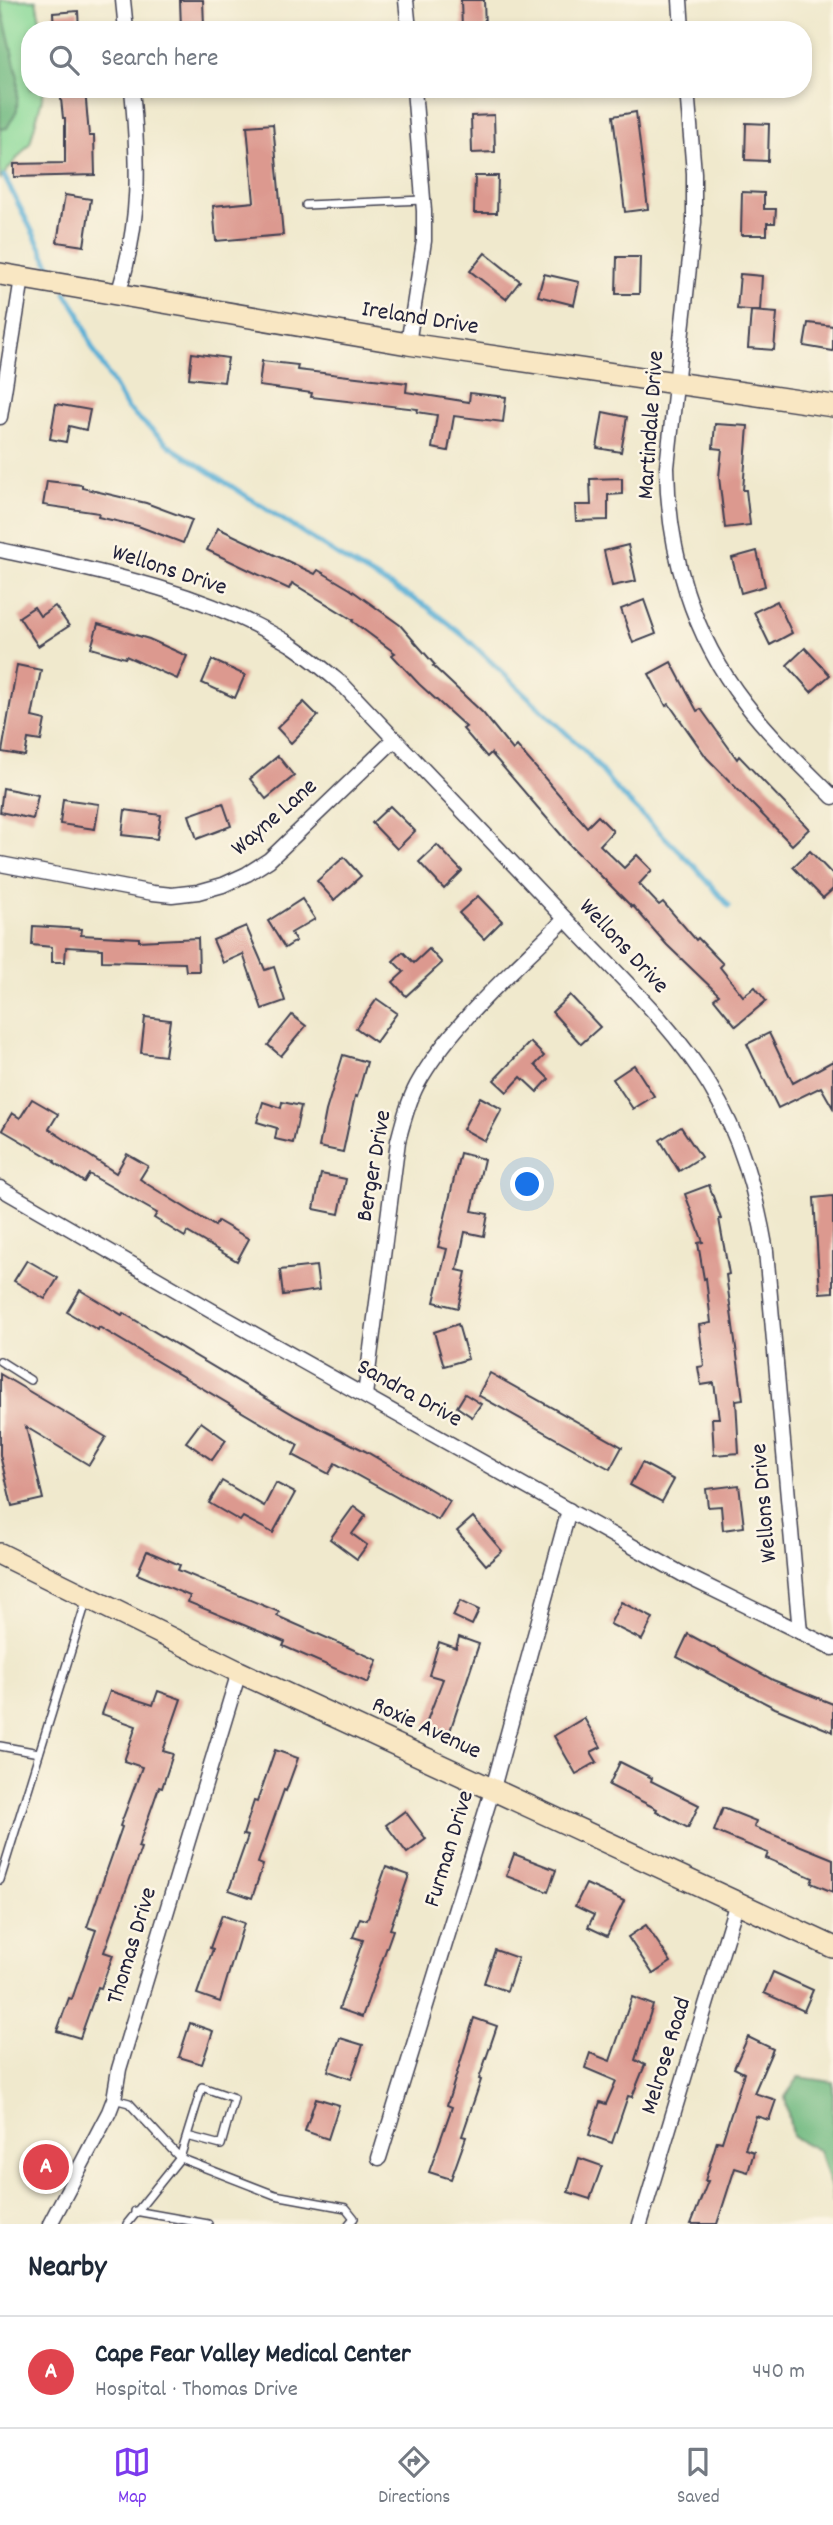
<!DOCTYPE html>
<meta charset="utf-8">
<style>
body{margin:0;font-family:Dekko,sans-serif;background:#f6f6f7;color:#1f2937}
.you{position:absolute;left:528px;top:1185px;width:24px;height:24px;margin:-18px;border:5px solid #fff;border-radius:50%;background:#1a73e8;box-shadow:0 0 0 10px #1a73e833}
.badge{display:grid;place-items:center;width:46px;height:46px;border-radius:50%;background:#7c3aed;color:#fff;font-size:23px;font-weight:700}
.pin{position:absolute;translate:-50% -50%;border:4px solid #fff;box-shadow:0 2px 7px #0006}
.list{margin:0;padding:0;list-style:none}
h2{display:flex;justify-content:space-between;align-items:center;height:91px;margin:0;padding:0 28px;font-size:30px}
h2 small{font-size:23px;font-weight:400;color:#747a83}
.list li{display:grid;grid-template-columns:46px 1fr auto;gap:21px;align-items:center;box-sizing:border-box;height:112px;padding:0 28px;border-top:2px solid #e0e1e3}
.list b{display:block;font-size:26px;white-space:nowrap}
.list p{margin:0;font-size:23px;white-space:nowrap;color:#747a83}
.list em{font-size:23px;font-style:normal;color:#747a83}
.icon{flex:none;width:38px;height:38px;fill:none;stroke:currentColor;stroke-width:2;stroke-linecap:round;stroke-linejoin:round}
.map{position:relative;flex:none;width:833px;height:2224px;overflow:hidden}
.search{position:absolute;background:#fff;box-shadow:0 4px 10px #0003;left:21px;right:21px;top:21px;height:77px;display:flex;align-items:center;gap:18px;box-sizing:border-box;padding:0 24px;border-radius:28px;color:#747a83;font-size:26px}
.sheet{height:203px;background:#fff}
nav{display:flex;justify-content:space-around;align-items:center;box-sizing:border-box;height:98px;border-top:2px solid #e0e1e3;background:#fff;font-size:19px;color:#747a83}
nav a{display:grid;justify-items:center;gap:4px}
nav .on{color:#7c3aed}
.map>svg:first-child{display:block}
.green{fill:#8ad998;stroke:#567e6a;stroke-width:2}
.forest{fill:#6fb980;stroke:#486e5e;stroke-width:2}
.lines{fill:none;stroke-linecap:round;stroke-linejoin:round}
.stream{stroke:#58afd5;stroke-width:5}
.building{fill:#dc998f}
.lane-casing{stroke:#414051;stroke-width:10}
.street-casing{stroke:#414051;stroke-width:17}
.secondary-casing{stroke:#414051;stroke-width:24}
.lane{stroke:#fff;stroke-width:7}
.street{stroke:#fff;stroke-width:14}
.secondary{stroke:#f9e7c3;stroke-width:21}
.labels{text-anchor:middle;dominant-baseline:central;stroke-width:5;stroke-linejoin:round;paint-order:stroke}
.street-label{font-size:24px;fill:#22223b;stroke:#fcf5e5}
</style>
<div class="map">
<svg width="833" height="2224" viewBox="0 0 833 2224">
<rect width="100%" height="100%" fill="#fcf5e5"/>
<filter id="ink" filterUnits="userSpaceOnUse"><feTurbulence type="fractalNoise" baseFrequency=".0143" numOctaves="2"/><feDisplacementMap in="SourceGraphic" scale="14" xChannelSelector="R" yChannelSelector="G"/><feConvolveMatrix kernelMatrix="1 2 1 2 8 2 1 2 1" color-interpolation-filters="sRGB"/></filter>
<filter id="wash" filterUnits="userSpaceOnUse"><feTurbulence type="fractalNoise" baseFrequency=".00686" numOctaves="4" result="noise"/><feDisplacementMap in="SourceGraphic" scale="28" xChannelSelector="R" yChannelSelector="G"/><feGaussianBlur stdDeviation="1.57" result="paint"/><feColorMatrix in="noise" values="0 0 0 0 0 0 0 0 0 0 0 0 0 0 0 0 0 1.4 0 .05"/><feComposite in="paint" operator="in"/></filter>
<g filter="url(#wash)">
<rect width="100%" height="100%" fill="#f0e9cd"/>
<path class="green" d="M0,0H36L42,30H30V89H44V91L30,143L0,179Z"/>
<g class="forest">
<path d="M0,1L18,77L17,110L7,128L0,129Z"/>
<path d="M799,2077L833,2082V2202L831,2188L819,2151L792,2136L785,2097Z"/>
</g>
<g class="lines">
<g class="stream">
<path d="M4,176L55,276"/>
<path d="M66,293L79,313L92,347L127,408L171,447L345,560L426,606L465,637L586,752L618,791L695,867L729,906"/>
</g>
</g>
<g id="blocks">
<g class="building">
<path d="M180,0H203L204,26L181,28Z"/>
<path d="M461,0H484L485,28L462,29Z"/>
<path d="M78,11L79,30H54L53,13Z"/>
<path d="M60,89H85L89,136H94L95,175L14,177V164L65,163V118H63Z"/>
<path d="M636,112L648,209L625,212L613,116Z"/>
<path d="M494,115L495,152L472,153L471,116Z"/>
<path d="M746,123L769,124L768,161L745,160Z"/>
<path d="M273,124L283,235L216,241L213,206L254,202L247,126Z"/>
<path d="M475,176H498L497,213H474Z"/>
<path d="M742,192L764,193V209H776L775,223H767V235H741Z"/>
<path d="M65,195L91,199L84,246L57,242Z"/>
<path d="M485,253L520,281L506,299L470,271Z"/>
<path d="M617,257H640L639,294H616Z"/>
<path d="M544,274L579,282L574,305L538,296Z"/>
<path d="M740,274L762,276L760,311L737,309Z"/>
<path d="M751,311L777,313L774,350L748,348Z"/>
<path d="M808,323L833,326V351L804,346Z"/>
<path d="M192,353L228,358L224,382L189,378Z"/>
<path d="M262,361L298,365L297,370L407,383L406,392L469,402L470,393L506,397L503,422L454,416L448,451L432,448L437,415L417,412L418,409L311,397L312,393L259,386Z"/>
<path d="M56,404L90,410L86,430L69,426L66,442L50,439Z"/>
<path d="M603,412L627,417L621,452L597,448Z"/>
<path d="M715,424L748,426L743,490H746L750,525L725,528L719,477L722,449L713,448Z"/>
<path d="M622,478V494L608,495V520L576,521L575,505H591L590,479Z"/>
<path d="M47,481L82,485V488L146,503L192,520L183,543L138,526L98,517L99,513L43,505Z"/>
<path d="M218,528L315,574L318,570L350,589L400,625L435,665L433,666L483,713L513,750L517,746L587,827L598,816L613,831L600,845L624,868L637,855L652,870L639,884L659,905L663,902L696,940L698,938L723,964L720,967L743,996L755,987L766,1001L736,1026L714,999L719,995L667,945L633,906L632,907L569,844L491,753L487,757L463,729L466,727L419,684L392,655L395,653L352,621L353,620L292,583L289,589L207,550Z"/>
<path d="M628,545L636,581L612,586L604,551Z"/>
<path d="M757,551L765,586L741,593L732,558Z"/>
<path d="M644,600L656,634L633,643L621,609Z"/>
<path d="M777,601L792,633L770,645L754,612Z"/>
<path d="M55,606L69,626L38,646L19,617L34,607L40,616Z"/>
<path d="M98,624L149,639L187,656L177,679L126,656L125,658L91,648Z"/>
<path d="M805,648L830,675L811,692L787,665Z"/>
<path d="M212,660L245,675L235,698L202,683Z"/>
<path d="M671,662L697,711L701,709L737,759L739,756L809,829L792,845L707,758L669,704L666,706L649,674Z"/>
<path d="M17,665L41,670L32,717L45,720L41,741L28,739L25,756L2,752Z"/>
<path d="M304,702L318,716L291,743L277,728Z"/>
<path d="M278,756L294,776L266,799L250,779Z"/>
<path d="M3,788L38,795L33,819L0,812Z"/>
<path d="M63,799L99,804L95,829L60,824Z"/>
<path d="M223,803L231,826L197,839L189,815Z"/>
<path d="M390,806L415,831L397,849L372,823Z"/>
<path d="M125,810L161,815L157,839L122,835Z"/>
<path d="M437,845L462,871L444,889L419,862Z"/>
<path d="M810,851L833,875V889L823,898L793,867Z"/>
<path d="M344,857L361,876L334,900L317,881Z"/>
<path d="M478,896L502,921L484,939L459,913Z"/>
<path d="M302,899L315,919L291,933L296,941L285,948L268,921Z"/>
<path d="M33,926L82,929L81,935L139,938V941L198,938L199,971H186L185,963L102,961V949L66,947L65,962H52V947L32,945Z"/>
<path d="M246,926L265,970L274,967L285,1001L262,1009L243,954L223,963L213,940Z"/>
<path d="M429,949L442,963L406,996L393,982L404,972L393,961L403,952L414,963Z"/>
<path d="M570,995L600,1027L581,1044L552,1012Z"/>
<path d="M377,999L397,1013L376,1042L356,1028Z"/>
<path d="M292,1015L306,1026L281,1056L268,1045Z"/>
<path d="M145,1017L170,1020L165,1056L141,1053Z"/>
<path d="M769,1033L793,1083L833,1061V1108L821,1087L778,1108L747,1044Z"/>
<path d="M530,1042L544,1056L535,1065L549,1079L537,1092L521,1077L507,1092L494,1080Z"/>
<path d="M343,1055L367,1062L357,1097L355,1096L343,1152L319,1147L326,1111Z"/>
<path d="M634,1065L654,1096L633,1109L613,1079Z"/>
<path d="M480,1097L502,1109L485,1141L463,1129Z"/>
<path d="M32,1099L58,1114L49,1129L116,1173L127,1154L148,1166L140,1179L147,1184L215,1226L218,1221L249,1239L237,1261L187,1232L185,1237L154,1218L157,1213L89,1174L84,1182L54,1162L55,1161L2,1130L12,1113L20,1118Z"/>
<path d="M263,1102L281,1108L282,1102L301,1106L293,1143L275,1139L277,1128L257,1122Z"/>
<path d="M681,1127L701,1157L679,1171L660,1140Z"/>
<path d="M460,1153L484,1159L472,1211L488,1214L484,1236L465,1232L457,1270L466,1272L458,1308L434,1302L447,1249L438,1247Z"/>
<path d="M321,1174L346,1179L339,1214L314,1209Z"/>
<path d="M709,1185L721,1219H719L729,1274L726,1275L743,1399L736,1400L739,1453L714,1455L712,1418H719L714,1383L701,1385L698,1367L704,1366L699,1325L711,1323L706,1278L704,1279L698,1243L703,1242L685,1194Z"/>
<path d="M833,1196V1292L820,1293L814,1198Z"/>
<path d="M27,1260L58,1278L45,1299L14,1281Z"/>
<path d="M316,1266L319,1290L283,1295L280,1270Z"/>
<path d="M80,1290L122,1315L123,1313L296,1416L365,1451L450,1501L438,1520L335,1463L329,1474L293,1455L298,1445L99,1327L98,1330L67,1312Z"/>
<path d="M458,1324L468,1359L444,1366L434,1332Z"/>
<path d="M490,1373L622,1447L610,1469L478,1395Z"/>
<path d="M0,1374L106,1437L89,1465L26,1427L43,1499L12,1506L0,1455Z"/>
<path d="M465,1394L481,1404L472,1417L457,1407Z"/>
<path d="M201,1422L226,1440L212,1460L186,1442Z"/>
<path d="M642,1463L674,1480L662,1502L630,1485Z"/>
<path d="M222,1481L264,1506L276,1483L295,1493L273,1533L243,1517L240,1521L209,1503Z"/>
<path d="M739,1485L744,1527L723,1530L721,1506L708,1507L706,1489Z"/>
<path d="M354,1506L366,1515L352,1534L367,1545L357,1559L330,1539Z"/>
<path d="M473,1517L502,1551L486,1565L457,1531Z"/>
<path d="M147,1551L180,1565L178,1570L279,1612L277,1616L377,1660L368,1683L283,1646L285,1642L188,1602L190,1596L137,1574Z"/>
<path d="M460,1601L479,1610L472,1625L453,1616Z"/>
<path d="M621,1602L653,1618L642,1640L610,1624Z"/>
<path d="M688,1634L773,1680L833,1704V1732L775,1708L677,1657Z"/>
<path d="M459,1637L479,1644L449,1734L425,1726L443,1679L429,1675L439,1642L456,1648Z"/>
<path d="M110,1691L153,1705L158,1691L181,1699L163,1751L173,1754L162,1788L159,1787L138,1847L141,1848L104,1952L113,1955L101,1988L98,1987L80,2038L57,2031L69,1998L72,1999L96,1930L87,1927L122,1827L120,1826L142,1767L124,1761L136,1726L102,1714Z"/>
<path d="M584,1718L601,1747L591,1752L597,1762L576,1774L554,1736Z"/>
<path d="M275,1750L298,1758L286,1791L284,1790L258,1863L263,1865L252,1898L229,1890L248,1836L243,1835L254,1801L257,1802Z"/>
<path d="M620,1762L652,1778L651,1781L699,1805L688,1828L656,1811L657,1809L609,1785Z"/>
<path d="M723,1808L756,1821L754,1827L833,1859V1892L811,1883L813,1878L766,1858L768,1853L714,1831Z"/>
<path d="M405,1811L426,1839L407,1853L386,1825Z"/>
<path d="M514,1854L556,1870L548,1892L506,1876Z"/>
<path d="M386,1867L409,1875L390,1929L393,1930L362,2017L339,2009L363,1940L353,1937L360,1918L367,1920Z"/>
<path d="M586,1884L624,1901L607,1936L588,1927L594,1915L575,1906Z"/>
<path d="M222,1915L244,1923L220,2002L197,1994L213,1949L210,1948Z"/>
<path d="M646,1925L671,1962L653,1974L628,1937Z"/>
<path d="M495,1950L518,1958L507,1991L484,1983Z"/>
<path d="M773,1972L813,1990L804,2011L764,1993Z"/>
<path d="M632,1997L653,2005L635,2060L645,2065L632,2097L628,2096L612,2143L589,2135L600,2102L606,2104L616,2081L585,2068L590,2053L610,2061Z"/>
<path d="M474,2018L497,2026L479,2079L481,2080L462,2136L466,2137L451,2179L429,2172L452,2107L447,2105Z"/>
<path d="M190,2023L213,2031L202,2064L179,2057Z"/>
<path d="M748,2037L773,2049L754,2093L776,2100L769,2120L756,2116L745,2149L754,2152L748,2172L735,2168L717,2224H691L708,2181H705L717,2141L722,2142L744,2073L734,2068Z"/>
<path d="M340,2038L363,2045L351,2079L328,2071Z"/>
<path d="M316,2098L339,2105L328,2139L305,2131Z"/>
<path d="M579,2158L602,2166L590,2199L568,2192Z"/>
</g>
</g>
</g>
<g filter="url(#ink)">
<use href="#blocks" fill-opacity="0" stroke="#414051" stroke-width="2"/>
<g class="lines">
<g class="lane-casing">
<g id="lane">
<path d="M306,205L423,200"/>
<path d="M0,1361L30,1380"/>
<path d="M0,1746L39,1753"/>
<path d="M0,1880L87,1599"/>
<path d="M114,2099L129,2103L180,2158L202,2087L234,2098L221,2145L187,2136"/>
<path d="M135,2211L208,2224"/>
<path d="M127,2224L180,2158L275,2195L346,2208L354,2218L349,2224"/>
</g>
</g>
<g class="street-casing">
<g id="street">
<path d="M123,0L126,30"/>
<path d="M406,0L409,30"/>
<path d="M680,0L682,30"/>
<path d="M687,89L694,173V222L667,467C668,552 692,635 745,703C771,737 803,767 833,797"/>
<path d="M118,295C141,221 139,165 132,89"/>
<path d="M408,344L424,241V211L414,89"/>
<path d="M0,417L22,278"/>
<path d="M0,550C98,571 203,591 290,644C310,657 327,672 345,687C421,766 496,846 572,926C620,977 673,1025 710,1086C741,1137 756,1193 766,1251L800,1632"/>
<path d="M0,864L153,893L172,895L198,892L223,885L247,874L269,860L395,739"/>
<path d="M0,1188L211,1310L682,1574L833,1648"/>
<path d="M365,1395L398,1141C403,1122 408,1102 417,1085C451,1023 516,969 565,919"/>
<path d="M379,2158L493,1788L569,1510"/>
<path d="M50,2224L109,2112L114,2099L119,2069L239,1672"/>
<path d="M640,2224L737,1902"/>
</g>
</g>
<g class="secondary-casing">
<g id="secondary">
<path d="M0,274L408,344L833,406"/>
<path d="M0,1554L239,1672L833,1947"/>
</g>
</g>
<use href="#lane" class="lane"/>
<use href="#street" class="street"/>
<use href="#secondary" class="secondary"/>
</g>
</g>
<g class="labels">
<g class="street-label">
<text transform="translate(420 319) rotate(9)">Ireland Drive</text>
<text transform="translate(652 425) rotate(-86)">Martindale Drive</text>
<text transform="translate(169 571) rotate(18)">Wellons Drive</text>
<text transform="translate(275 818) rotate(-41)">Wayne Lane</text>
<text transform="translate(623 947) rotate(47)">Wellons Drive</text>
<text transform="translate(375 1166) rotate(-80)">Berger Drive</text>
<text transform="translate(409 1394) rotate(29)">Sandra Drive</text>
<text transform="translate(765 1503) rotate(-95)">Wellons Drive</text>
<text transform="translate(426 1729) rotate(25)">Roxie Avenue</text>
<text transform="translate(450 1849) rotate(-73)">Furman Drive</text>
<text transform="translate(133 1946) rotate(-73)">Thomas Drive</text>
<text transform="translate(667 2056) rotate(-73)">Melrose Road</text>
</g>
</g>
</svg>
<div class="you"></div>
<div class="pin badge" style="left:46px;top:2167px;background:#e0444e">A</div>
<div class="search"><svg class="icon" aria-label="search" viewBox="0 0 24 24"><circle cx="10" cy="10" r="6"/><path d="M15 15l6 6"/></svg>Search here</div>
</div>
<section class="sheet">
<h2>Nearby<small></small></h2>
<ul class="list">
<li><span class="badge" style="background:#e0444e">A</span><div><b>Cape Fear Valley Medical Center</b><p>Hospital · Thomas Drive</p></div><em>440 m</em></li>
</ul>
</section>
<nav>
<a class="on"><svg class="icon" aria-label="map" viewBox="0 0 24 24"><path d="M3 6l6-2 6 2 6-2v14l-6 2-6-2-6 2zM9 4v14M15 6v14"/></svg>Map</a>
<a><svg class="icon" aria-label="directions" viewBox="0 0 24 24"><path d="M12 3l9 9-9 9-9-9zM9 14v-3h6M13 9l2 2-2 2"/></svg>Directions</a>
<a><svg class="icon" aria-label="saved" viewBox="0 0 24 24"><path d="M7 4h10v16l-5-4-5 4z"/></svg>Saved</a>
</nav>
